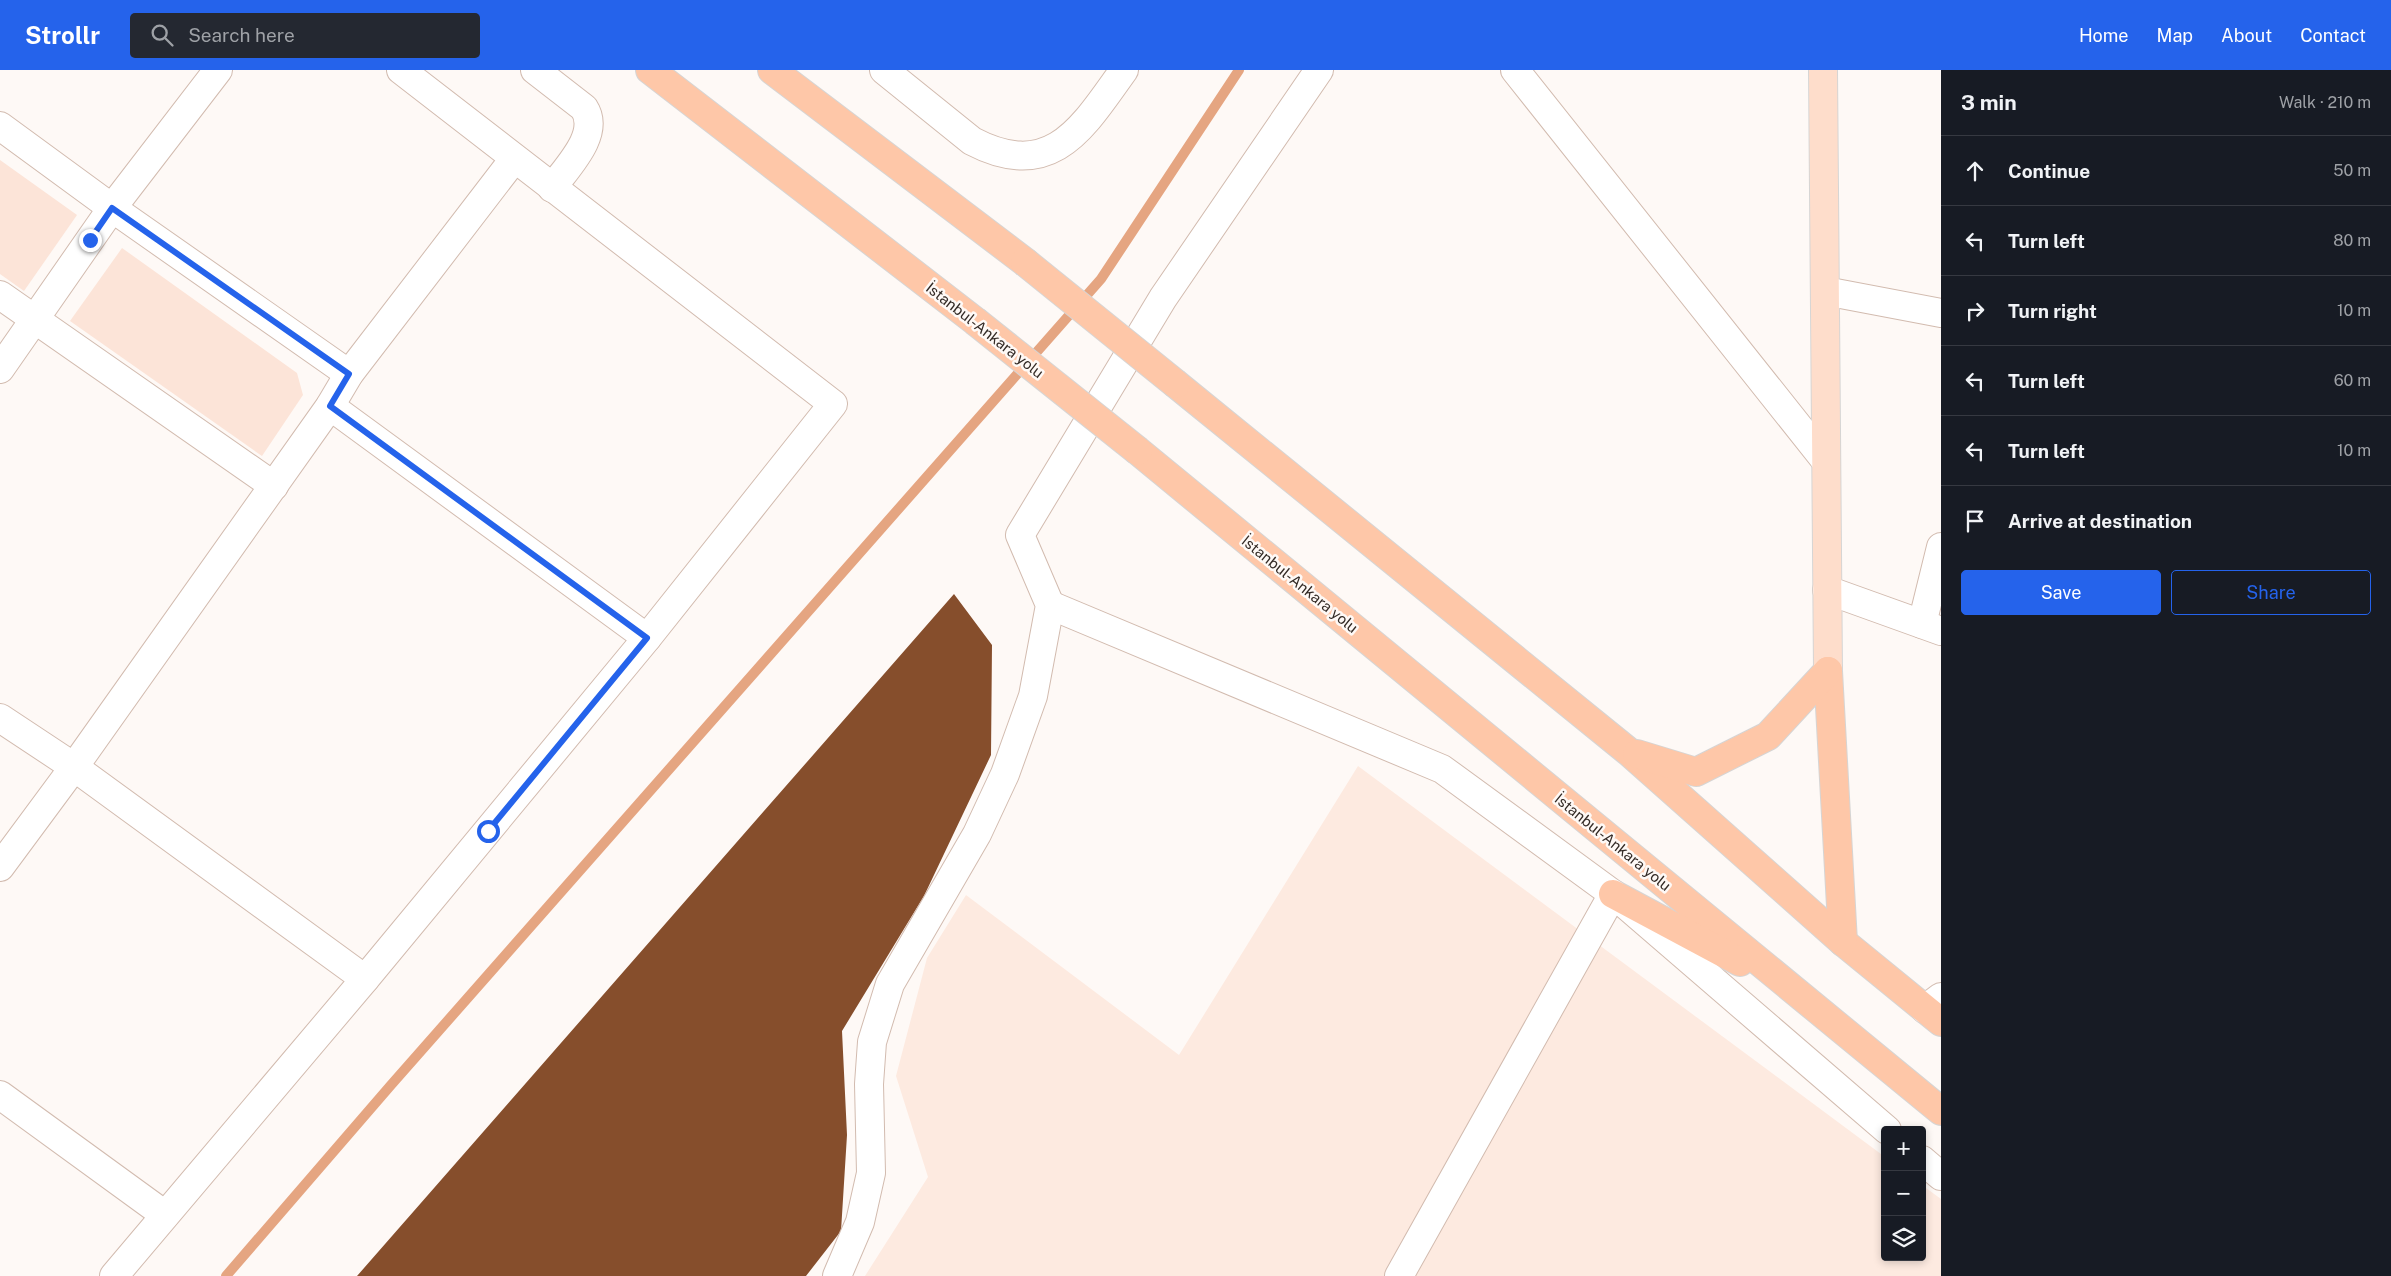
<!DOCTYPE html>
<meta charset="utf-8">
<style>
body{margin:0;font-family:"Public Sans",sans-serif;background:#242831;color:#f1f3f6}
.controls{position:absolute;right:15px;bottom:15px;display:grid;overflow:hidden;border-radius:5px;box-shadow:0 2px 8px #0003}
.controls button{width:45px;height:45px;display:grid;place-items:center;padding:0;border:0;border-bottom:1px solid #363941;background:#171b24;color:#f1f3f6;font:25px sans-serif}
.stop{position:absolute;width:15px;height:15px;margin:-11px;border:4px solid #2563eb;border-radius:50%;background:#fff}
.stop.end{background:#2563eb;border-color:#fff;box-shadow:0 1px 5px #0008}
.list{margin:0;padding:0;list-style:none}
h2{display:flex;justify-content:space-between;align-items:center;height:65px;margin:0;padding:0 20px;font-size:21px}
h2 small{font-size:16px;font-weight:400;color:#9ea1a6}
.list li{display:grid;grid-template-columns:32px 1fr auto;gap:15px;align-items:center;box-sizing:border-box;height:70px;padding:0 20px;border-top:1px solid #363941}
.list b{display:block;font-size:19px;white-space:nowrap}
.list em{font-size:16px;font-style:normal;color:#9ea1a6}
.actions{display:flex;gap:10px;padding:15px 20px}
.actions a{flex:1;padding:11px 0;border:1px solid #2563eb;border-radius:5px;text-align:center;font-size:18px;color:#2563eb}
.actions .main{background:#2563eb;color:#fff}
.icon{flex:none;width:28px;height:28px;fill:none;stroke:currentColor;stroke-width:2;stroke-linecap:round;stroke-linejoin:round}
.map{position:relative;flex:none;width:1941px;height:1206px;overflow:hidden}
header{display:flex;align-items:center;gap:30px;box-sizing:border-box;height:70px;padding:0 25px;background:#2563eb;color:#fff}
header strong{font-size:24px}
nav{display:flex;gap:28px;margin-inline-start:auto;font-size:18px}
.search{width:350px;height:45px;background:#242831;display:flex;align-items:center;gap:12px;box-sizing:border-box;padding:0 18px;border-radius:5px;color:#9ea1a6;font-size:19px}
main{display:flex}
aside{flex:1;background:#171b24}
.map>svg:first-child{display:block}
.built{fill:#fdeae0}
.green{fill:#fce4d8}
.lines{fill:none;stroke-linecap:round;stroke-linejoin:round}
.stream{stroke:#e5a581;stroke-width:10}
.building{fill:#864e2c}
.minor-casing{stroke:#d2bbaf;stroke-width:30}
.major-casing{stroke:#d6d5d4;stroke-width:30}
.highway-casing{stroke:#d6d5d4;stroke-width:30}
.minor{stroke:#fff;stroke-width:28}
.major{stroke:#feddcb;stroke-width:28}
.highway{stroke:#fec7a8;stroke-width:28}
.highway-bridge-casing{stroke:#d6d5d4;stroke-width:30;stroke-linecap:butt}
.highway-bridge{stroke:#fec7a8;stroke-width:28}
.route{stroke:#2563eb;stroke-width:6}
.labels{text-anchor:middle;dominant-baseline:central;stroke-width:5;stroke-linejoin:round;paint-order:stroke}
.street-label{font-size:15px;fill:#342b26;stroke:#fef9f6}
</style>
<header>
<strong>Strollr</strong>
<div class="search"><svg class="icon" aria-label="search" viewBox="0 0 24 24"><circle cx="10" cy="10" r="6"/><path d="M15 15l6 6"/></svg>Search here</div>
<nav><a>Home</a><a>Map</a><a>About</a><a>Contact</a></nav>
</header>
<main>
<div class="map">
<svg width="1941" height="1206" viewBox="0 0 1941 1206">
<rect width="100%" height="100%" fill="#fef9f6"/>
<path class="built" d="M1358,696L1885,1087V1187H1922V1115L1941,1129V1206H865L928,1107L896,1006L927,888L966,825L1179,985Z"/>
<g class="green">
<path d="M0,90L77,145L24,221L0,204Z"/>
<path d="M122,178L297,303L303,325L262,386L70,251Z"/>
</g>
<g class="lines">
<path class="stream" d="M226,1206L391,1015L1101,209L1239,0"/>
</g>
<path class="building" d="M954,524L992,575L991,685L924,826L842,961L847,1065L841,1161L806,1206H357Z"/>
<g class="lines">
<g class="minor-casing">
<g id="minor">
<path d="M535,0L584,38C601,64 567,97 552,118"/>
<path d="M884,0L972,71C1052,113 1083,57 1124,0"/>
<path d="M1515,0L1825,390"/>
<path d="M0,56L112,138L349,304"/>
<path d="M1825,221L1941,243"/>
<path d="M0,225L274,416"/>
<path d="M0,299L112,138L218,0"/>
<path d="M330,336L647,568"/>
<path d="M1827,520L1941,561"/>
<path d="M1050,535L1442,699L1613,824L1887,1060"/>
<path d="M1922,554L1941,477"/>
<path d="M0,648L74,697L365,909"/>
<path d="M0,797L74,697L330,336L349,304L514,89"/>
<path d="M1925,939L1941,927"/>
<path d="M0,1025L165,1145"/>
<path d="M1922,1090L1941,1106"/>
<path d="M114,1206L365,909L647,568L833,334L401,0"/>
<path d="M837,1206L860,1152L871,1103L869,1014L872,972L890,914L977,764L1005,704L1033,626L1050,535L1020,465L1163,228L1319,0"/>
<path d="M1399,1206L1613,824"/>
</g>
</g>
<g class="major-casing">
<path id="major" d="M1823,0L1828,601"/>
</g>
<g class="highway-casing">
<g id="highway">
<path d="M650,0L975,251"/>
<path d="M772,0L1025,192"/>
<path d="M1176,314L1629,682L1843,872L1941,952"/>
<path d="M1138,381L1941,1041"/>
<path d="M1828,601L1843,872"/>
<path d="M1637,684L1696,702L1768,666L1828,601"/>
<path d="M1613,824L1740,892"/>
</g>
</g>
<use href="#minor" class="minor"/>
<use href="#major" class="major"/>
<use href="#highway" class="highway"/>
<g class="highway-bridge-casing">
<g id="highway-bridge">
<path d="M1025,192L1176,314"/>
<path d="M975,251L1138,381"/>
</g>
</g>
<use href="#highway-bridge" class="highway-bridge"/>
</g>
<g class="lines">
<path class="route" d="M90,170L112,138L349,304L330,336L647,568L488,761"/>
</g>
<g class="labels">
<g class="street-label">
<text transform="translate(985 260) rotate(38)">İstanbul-Ankara yolu</text>
<text transform="translate(1300 514) rotate(39)">İstanbul-Ankara yolu</text>
<text transform="translate(1613 772) rotate(39)">İstanbul-Ankara yolu</text>
</g>
</g>
</svg>
<div class="controls">
<button>+</button>
<button>−</button>
<button><svg class="icon" aria-label="layers" viewBox="0 0 24 24"><path d="M12 4l9 5-9 5-9-5zM3 14l9 5 9-5"/></svg></button>
</div>
<div class="stop" style="left:488px;top:761px"></div>
<div class="stop end" style="left:90px;top:170px"></div>
</div>
<aside>
<h2>3 min<small>Walk · 210 m</small></h2>
<ul class="list">
<li><svg class="icon" aria-label="ahead" viewBox="0 0 24 24"><path d="M12 20V5M6 11l6-6 6 6"/></svg><div><b>Continue</b></div><em>50 m</em></li>
<li><svg class="icon" aria-label="left" viewBox="0 0 24 24"><path d="M17 20v-9H6M10 6l-5 5 5 5"/></svg><div><b>Turn left</b></div><em>80 m</em></li>
<li><svg class="icon" aria-label="right" viewBox="0 0 24 24"><path d="M7 20v-9h11M14 6l5 5-5 5"/></svg><div><b>Turn right</b></div><em>10 m</em></li>
<li><svg class="icon" aria-label="left" viewBox="0 0 24 24"><path d="M17 20v-9H6M10 6l-5 5 5 5"/></svg><div><b>Turn left</b></div><em>60 m</em></li>
<li><svg class="icon" aria-label="left" viewBox="0 0 24 24"><path d="M17 20v-9H6M10 6l-5 5 5 5"/></svg><div><b>Turn left</b></div><em>10 m</em></li>
<li><svg class="icon" aria-label="arrive" viewBox="0 0 24 24"><path d="M6 21V4h12l-3 4 3 4H6"/></svg><div><b>Arrive at destination</b></div></li>
</ul>
<div class="actions"><a class="main">Save</a><a>Share</a></div>
</aside>
</main>
